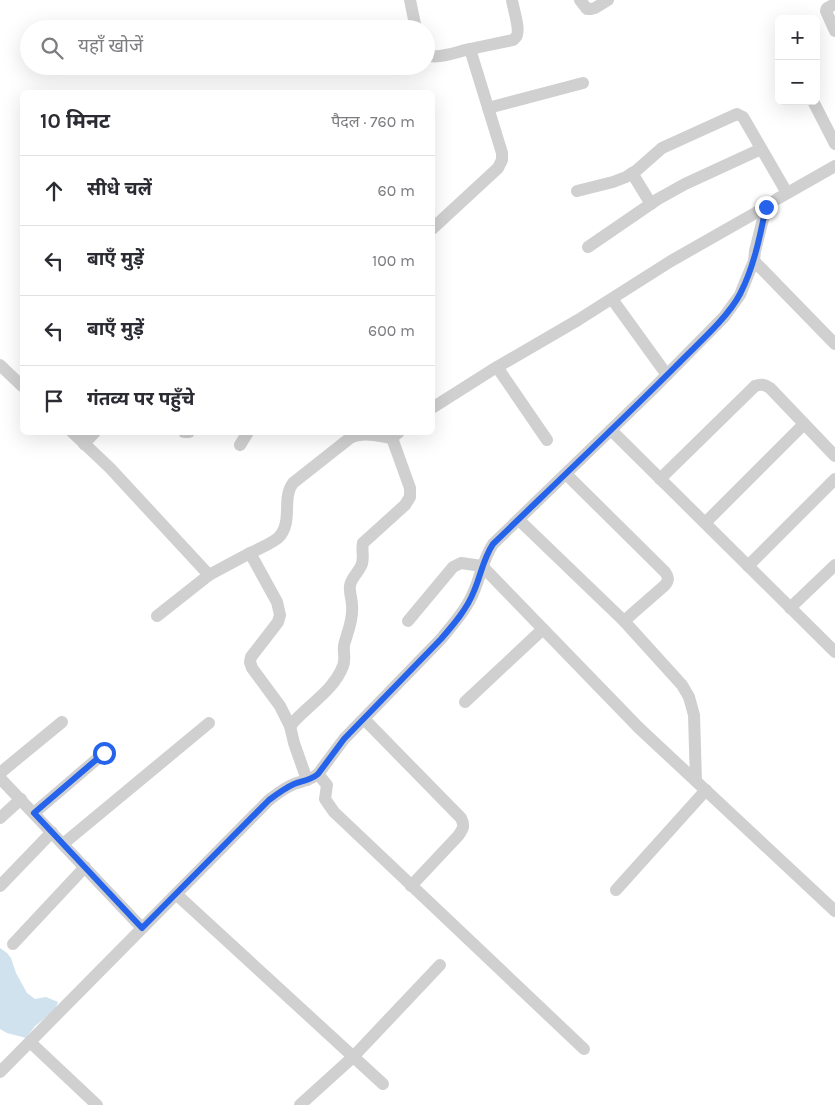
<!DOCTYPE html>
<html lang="hi">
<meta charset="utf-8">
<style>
body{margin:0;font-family:Karla,"Noto Sans Devanagari",sans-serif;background:#f2f2f3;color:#2b2b33}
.controls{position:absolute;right:15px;top:15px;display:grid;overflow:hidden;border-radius:8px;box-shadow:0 5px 20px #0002}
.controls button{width:45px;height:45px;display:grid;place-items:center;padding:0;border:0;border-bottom:1px solid #e1e1e2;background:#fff;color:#2b2b33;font:25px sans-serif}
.stop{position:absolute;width:15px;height:15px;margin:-11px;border:4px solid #2563eb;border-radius:50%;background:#fff}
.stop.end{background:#2563eb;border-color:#fff;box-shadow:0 1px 5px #0008}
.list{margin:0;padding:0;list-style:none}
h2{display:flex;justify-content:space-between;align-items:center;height:65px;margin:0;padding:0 20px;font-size:21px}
h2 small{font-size:16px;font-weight:400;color:#7c7c81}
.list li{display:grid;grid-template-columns:32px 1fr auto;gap:15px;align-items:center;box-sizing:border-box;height:70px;padding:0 20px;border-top:1px solid #e1e1e2}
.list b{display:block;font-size:19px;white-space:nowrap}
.list em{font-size:16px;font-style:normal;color:#7c7c81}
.icon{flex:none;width:28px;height:28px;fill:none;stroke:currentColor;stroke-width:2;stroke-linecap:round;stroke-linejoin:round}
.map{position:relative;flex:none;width:835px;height:1105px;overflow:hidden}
.search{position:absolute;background:#fff;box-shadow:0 5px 20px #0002;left:20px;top:20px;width:415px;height:55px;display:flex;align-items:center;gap:12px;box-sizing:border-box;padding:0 18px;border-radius:28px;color:#7c7c81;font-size:19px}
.panel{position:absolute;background:#fff;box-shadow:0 5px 20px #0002;left:20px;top:90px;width:415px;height:345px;border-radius:8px}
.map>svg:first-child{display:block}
.water{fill:#cfe2ee}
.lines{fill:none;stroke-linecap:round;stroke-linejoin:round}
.minor{stroke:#d0d0d0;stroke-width:12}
.route{stroke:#2563eb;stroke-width:6}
</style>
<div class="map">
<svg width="835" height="1105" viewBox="0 0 835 1105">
<rect width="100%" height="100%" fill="#fff"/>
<path class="water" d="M0,948L7,953L11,958L16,973L27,993L35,999L46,997L58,1002L55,1010L35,1026L26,1038L7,1033L0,1029Z"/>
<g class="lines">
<g class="minor">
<path d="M410,0L416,29"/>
<path d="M580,0L587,9H591L595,8L608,0"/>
<path d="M835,4L827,8L826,11L835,31"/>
<path d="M470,49L513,40C514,39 515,38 516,37C521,31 513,8 512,0"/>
<path d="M426,55C437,60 459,51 470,49L502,153V160L498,168L432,229"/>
<path d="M813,101L835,144"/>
<path d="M488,108L583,83"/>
<path d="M632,173L651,204"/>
<path d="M577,191L613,182L626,177L637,170L662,148L737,114L743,117L787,193"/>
<path d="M588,247L658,199L685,184L761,149"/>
<path d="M754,261L835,344"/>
<path d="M612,299L667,375"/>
<path d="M0,365L22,386"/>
<path d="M497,367L547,440"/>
<path d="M432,408L492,370L578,320L671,261L766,207"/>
<path d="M611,430L835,652"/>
<path d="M72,432L110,468L209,575"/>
<path d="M184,432H189"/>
<path d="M84,444L95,432"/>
<path d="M240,445L248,432"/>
<path d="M566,474L665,572C669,578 669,581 664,586L624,621"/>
<path d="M660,479L755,386C761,384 764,384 770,388L835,456"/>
<path d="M519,520L624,621L682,685L689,697L694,715L696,781"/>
<path d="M705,523L804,424"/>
<path d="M250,553C259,549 270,544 278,538C294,522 281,499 293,483L350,438C363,431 378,436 392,438"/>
<path d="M748,566L835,479"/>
<path d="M790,608L835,565"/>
<path d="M157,616L209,575L250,553L277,602L280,615L278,622L251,657L250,662L252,668L280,706L290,726L294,743L307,780"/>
<path d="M408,621L453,567L461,563L482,566L639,728L835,911"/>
<path d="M465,702L543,629"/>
<path d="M364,719L461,818C465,826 463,829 458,836L411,886"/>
<path d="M290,726C307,705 333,692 343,666C346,659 343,653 344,646C344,643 346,639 347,635C350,626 353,615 352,605C352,599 349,592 350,586C351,578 358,573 361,566C365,559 361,551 363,543L405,505L410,497V488L392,438L399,432"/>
<path d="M0,773L62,722"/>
<path d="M318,774L327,785L325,799L334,812L584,1049"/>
<path d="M0,778L142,928"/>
<path d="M34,813L104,753"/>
<path d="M0,818L21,799"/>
<path d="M63,844L209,723"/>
<path d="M0,886L52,832"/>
<path d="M616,890L706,790"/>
<path d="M176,894L383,1084"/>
<path d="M13,944L85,867"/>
<path d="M30,1042L97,1105"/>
<path d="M0,1072L269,800C277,794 284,788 294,784C302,781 311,780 318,774L344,739L441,639C453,624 467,609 474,591C481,575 483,559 493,544L652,390L724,317L740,295L748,275L754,261L755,251L766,207L777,199L835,166"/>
<path d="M300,1105L353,1057L440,965"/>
</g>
</g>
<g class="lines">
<path class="route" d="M104,753L34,813L142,928L269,800C277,794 285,788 294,784C302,781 311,780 318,774L344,739L441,639C454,624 467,609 474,591C481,575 483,559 493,544C554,485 615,427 675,367C695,346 727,319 740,294C754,267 760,236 766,207"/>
</g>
</svg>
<div class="controls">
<button>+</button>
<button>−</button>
</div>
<div class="stop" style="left:104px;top:753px"></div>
<div class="stop end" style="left:766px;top:207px"></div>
<div class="search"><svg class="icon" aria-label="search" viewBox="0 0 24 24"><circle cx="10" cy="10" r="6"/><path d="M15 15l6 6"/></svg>यहाँ खोजें</div>
<section class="panel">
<h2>10 मिनट<small>पैदल · 760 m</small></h2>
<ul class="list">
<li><svg class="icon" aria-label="ahead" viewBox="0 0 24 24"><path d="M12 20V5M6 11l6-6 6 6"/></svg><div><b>सीधे चलें</b></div><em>60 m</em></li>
<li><svg class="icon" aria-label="left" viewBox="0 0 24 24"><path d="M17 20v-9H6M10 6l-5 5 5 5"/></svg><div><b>बाएँ मुड़ें</b></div><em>100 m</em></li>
<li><svg class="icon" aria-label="left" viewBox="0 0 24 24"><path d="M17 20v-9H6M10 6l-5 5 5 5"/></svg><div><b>बाएँ मुड़ें</b></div><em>600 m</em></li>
<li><svg class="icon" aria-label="arrive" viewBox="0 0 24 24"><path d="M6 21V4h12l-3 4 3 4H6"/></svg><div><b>गंतव्य पर पहुँचे</b></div></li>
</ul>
</section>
</div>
